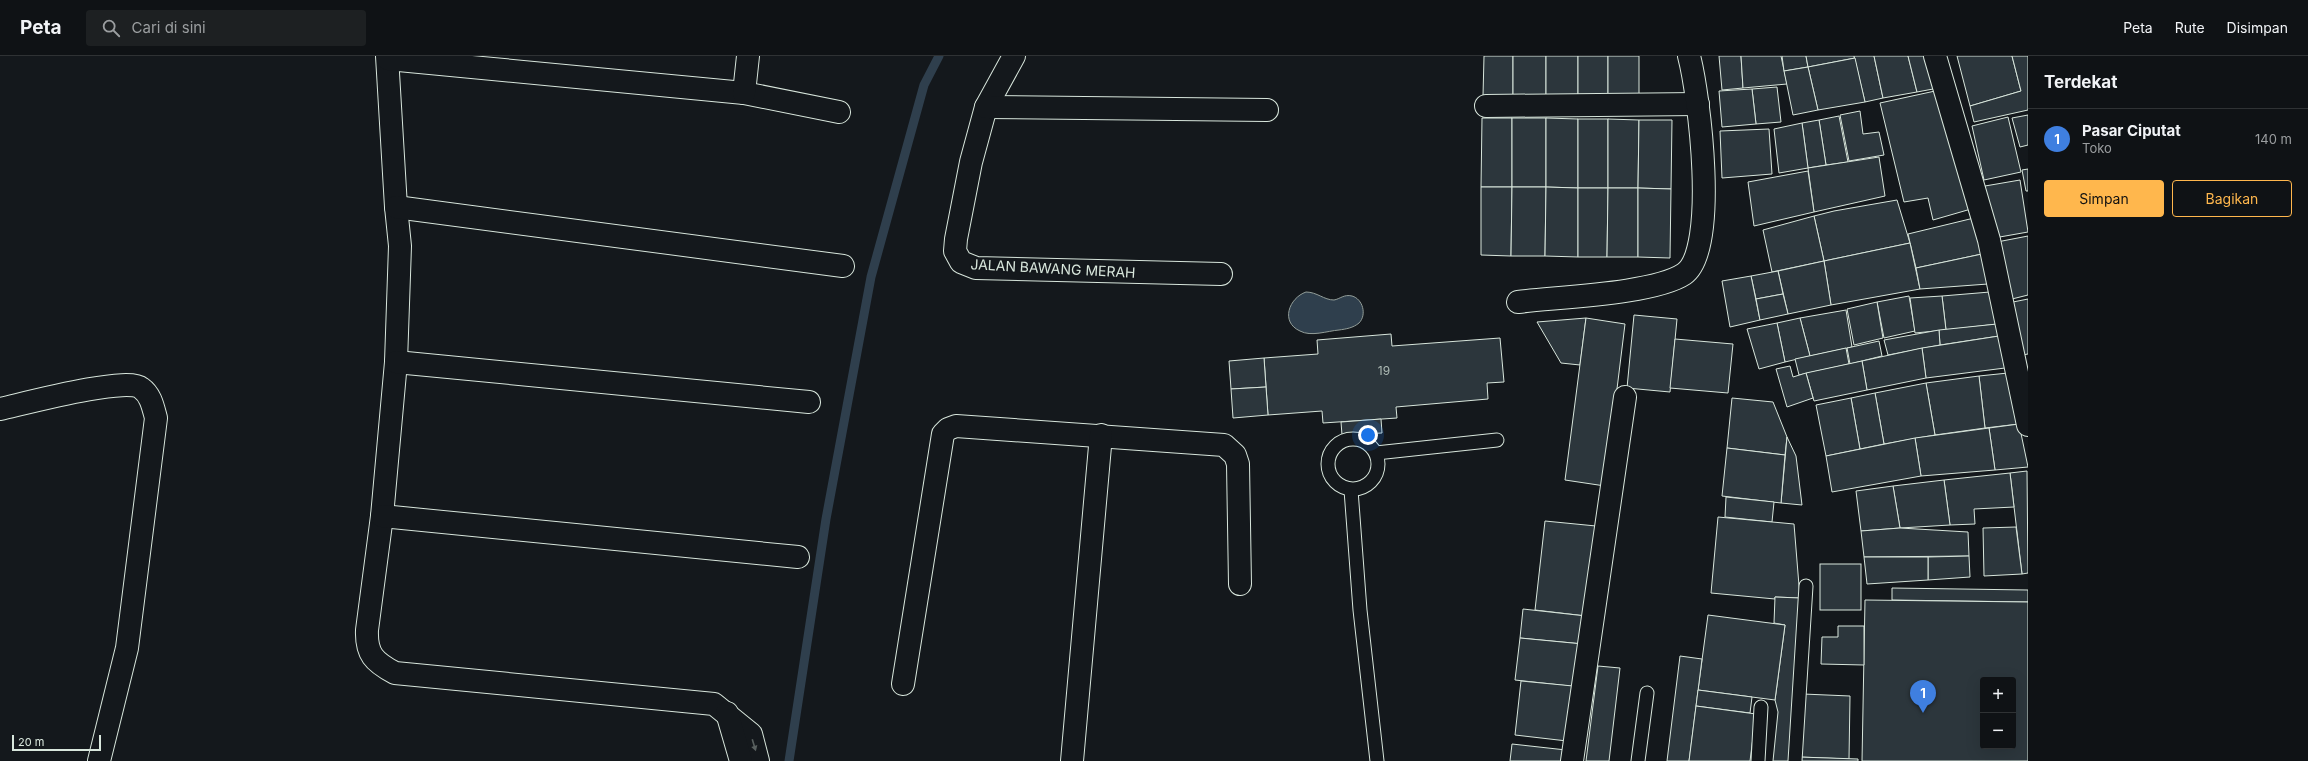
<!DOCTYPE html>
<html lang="id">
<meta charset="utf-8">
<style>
body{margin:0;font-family:Inter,sans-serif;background:#1d2022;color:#f1f3f6}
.controls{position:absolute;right:12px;bottom:12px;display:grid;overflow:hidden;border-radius:4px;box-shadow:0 4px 16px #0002}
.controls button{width:36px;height:36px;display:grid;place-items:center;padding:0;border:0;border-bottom:1px solid #2f3234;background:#0f1215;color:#f1f3f6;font:20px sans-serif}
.scale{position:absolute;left:12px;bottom:10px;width:89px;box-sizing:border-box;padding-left:4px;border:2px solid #d8e6dc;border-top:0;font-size:11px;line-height:14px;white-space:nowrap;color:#d8e6dc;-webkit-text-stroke:3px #14181c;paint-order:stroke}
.you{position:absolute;left:1368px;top:379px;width:14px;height:14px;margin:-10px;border:3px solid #fff;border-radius:50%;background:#1a73e8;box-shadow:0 0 0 6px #1a73e833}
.badge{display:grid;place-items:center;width:26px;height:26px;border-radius:50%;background:#ffb74d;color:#fff;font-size:13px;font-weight:700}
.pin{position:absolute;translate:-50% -33px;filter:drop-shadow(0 1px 2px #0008)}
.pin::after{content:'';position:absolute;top:21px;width:14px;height:12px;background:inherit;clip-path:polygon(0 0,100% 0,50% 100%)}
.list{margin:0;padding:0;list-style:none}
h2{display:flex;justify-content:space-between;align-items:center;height:52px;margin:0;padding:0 16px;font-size:17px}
h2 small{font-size:13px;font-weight:400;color:#9b9ea0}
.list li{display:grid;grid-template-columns:26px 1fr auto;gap:12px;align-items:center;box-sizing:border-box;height:60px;padding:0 16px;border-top:1px solid #2f3234}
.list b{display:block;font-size:15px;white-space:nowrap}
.list p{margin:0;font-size:13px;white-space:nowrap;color:#9b9ea0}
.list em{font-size:13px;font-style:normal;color:#9b9ea0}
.actions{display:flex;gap:8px;padding:12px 16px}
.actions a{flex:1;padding:9px 0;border:1px solid #ffb74d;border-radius:4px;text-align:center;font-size:14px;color:#ffb74d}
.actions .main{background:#ffb74d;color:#111}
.icon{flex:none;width:22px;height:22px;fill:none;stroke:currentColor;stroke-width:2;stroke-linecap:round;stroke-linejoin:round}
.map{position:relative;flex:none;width:2028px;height:705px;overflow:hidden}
header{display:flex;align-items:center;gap:24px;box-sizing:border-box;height:56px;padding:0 20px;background:#0f1215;border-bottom:1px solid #2f3234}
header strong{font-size:19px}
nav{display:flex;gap:22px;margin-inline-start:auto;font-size:14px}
.search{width:280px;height:36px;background:#1d2022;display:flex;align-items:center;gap:10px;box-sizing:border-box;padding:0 14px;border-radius:4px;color:#9b9ea0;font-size:15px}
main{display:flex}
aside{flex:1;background:#0f1215}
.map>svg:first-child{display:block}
.water{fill:#2f3f4d;stroke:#939e99}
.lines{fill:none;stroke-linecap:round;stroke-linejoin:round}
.stream{stroke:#2f3f4d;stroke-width:9}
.building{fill:#2c363c;stroke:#d8e6dc;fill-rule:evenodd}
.service-casing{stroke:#d8e6dc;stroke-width:15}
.minor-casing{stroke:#d8e6dc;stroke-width:24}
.service{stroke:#14181c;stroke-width:13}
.minor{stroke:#14181c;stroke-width:22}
.oneway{fill:#59605f}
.labels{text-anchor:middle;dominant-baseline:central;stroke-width:3;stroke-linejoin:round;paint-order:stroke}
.number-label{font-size:12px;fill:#adbab4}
.street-label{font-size:14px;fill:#d8e6dc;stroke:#14181c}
</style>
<header>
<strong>Peta</strong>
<div class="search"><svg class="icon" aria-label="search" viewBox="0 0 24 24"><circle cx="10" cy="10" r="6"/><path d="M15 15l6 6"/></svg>Cari di sini</div>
<nav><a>Peta</a><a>Rute</a><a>Disimpan</a></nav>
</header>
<main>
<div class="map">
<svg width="2028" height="705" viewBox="0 0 2028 705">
<rect width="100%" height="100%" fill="#14181c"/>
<path class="water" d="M1306,236C1317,236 1324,244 1334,244C1340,243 1344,238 1352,240C1363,243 1367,259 1359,267C1353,272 1346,273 1339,274C1327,275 1311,281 1300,275C1280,266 1289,242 1306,236Z"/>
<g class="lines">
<path class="stream" d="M789,705L826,463L871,221L924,29L939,0"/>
</g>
<g class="building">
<path d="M1484,0H1513V40H1483Z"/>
<path d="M1513,0H1546V41L1513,40Z"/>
<rect x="1546" y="0" width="32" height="41"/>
<path d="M1578,0H1608V42L1578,41Z"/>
<rect x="1608" y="0" width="31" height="42"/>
<path d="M1719,0H1741L1743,32L1722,34Z"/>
<path d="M1741,0H1781L1787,28L1743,32Z"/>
<path d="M1782,0H1806L1808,11L1784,15Z"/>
<path d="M1806,0H1854L1855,2L1808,11Z"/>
<path d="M1854,0H1874L1883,42L1865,46Z"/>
<path d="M1874,0H1908L1917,36L1883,42Z"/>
<path d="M1908,0H1926L1933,33L1917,36Z"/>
<path d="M1957,0H2012L2021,35L1970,50Z"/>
<path d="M2012,0H2028V54L1974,66L1970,50L2021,35Z"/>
<path d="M1855,2L1865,46L1818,54L1808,11Z"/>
<path d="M1808,11L1818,54L1793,59L1784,15Z"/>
<path d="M1777,31L1781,66L1756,68L1752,33Z"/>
<path d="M1752,33L1756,68L1722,71L1719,35Z"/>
<path d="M1935,35L1971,153L1933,164L1928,142L1904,146L1880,47Z"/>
<path d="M1860,55L1863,78L1879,76L1884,99L1849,105L1840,59Z"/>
<path d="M2028,59V89L2020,91L2012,62Z"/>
<path d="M1839,60L1848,106L1826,109L1819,64Z"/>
<path d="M2008,61L2021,116L1984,124L1972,70Z"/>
<path d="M1482,62H1512V131H1481Z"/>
<rect x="1512" y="62" width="34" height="69"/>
<path d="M1546,62L1578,63V132L1546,131Z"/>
<rect x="1578" y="63" width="30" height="69"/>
<path d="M1608,63L1639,64L1638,132H1608Z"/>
<path d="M1639,64H1672L1671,133L1638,132Z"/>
<path d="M1819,64L1826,109L1808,112L1802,67Z"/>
<path d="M1802,67L1808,112L1779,117L1774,73Z"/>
<path d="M1769,73L1772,118L1722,122L1720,75Z"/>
<path d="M1879,101L1885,140L1814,156L1808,112Z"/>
<path d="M2028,113V135H2026L2022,114Z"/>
<path d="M1808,115L1814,156L1754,170L1748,126Z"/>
<path d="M2020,124L2028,176L1994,182L1985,130Z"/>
<path d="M1481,131H1512L1511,200L1481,199Z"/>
<path d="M1512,131H1546L1545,200H1511Z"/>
<path d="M1546,131L1578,132V201L1545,200Z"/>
<path d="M1578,132H1608L1607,201H1578Z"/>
<path d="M1608,132H1638V201H1607Z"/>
<path d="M1638,132L1671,133L1670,202L1638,201Z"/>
<path d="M1897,144L1910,187L1824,205L1814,160L1834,155Z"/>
<path d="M1814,160L1824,205L1772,216L1763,174Z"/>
<path d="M1974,162L1982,198L1916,212L1908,178Z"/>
<path d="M2028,180V239L2008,244L1997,186Z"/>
<path d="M1910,187L1920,233L1831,249L1824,205Z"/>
<path d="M1982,198L1988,228L1920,233L1916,212Z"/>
<path d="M1824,205L1831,249L1788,258L1778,215Z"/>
<path d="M1778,215L1783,238L1756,243L1751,220Z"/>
<path d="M1751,220L1760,264L1730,271L1722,225Z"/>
<path d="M1990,236L1997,268L1946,274L1942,240Z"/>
<path d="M1783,238L1788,258L1760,264L1756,243Z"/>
<path d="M1909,240L1915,275L1884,282L1877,246Z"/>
<path d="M1942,240L1946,274L1915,277L1910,242Z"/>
<path d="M2028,243V298L2017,300L2008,247Z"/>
<path d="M1877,246L1883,282L1854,289L1847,253Z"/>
<path d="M1846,254L1852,291L1810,300L1800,262Z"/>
<path d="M1634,259L1677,263L1670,336L1627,332Z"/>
<path d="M1586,262L1580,309L1561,307L1537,266Z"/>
<path d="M1586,262L1625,268L1605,430L1565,424Z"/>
<path d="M1800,262L1810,300L1785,306L1777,267Z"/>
<path d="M1777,267L1785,306L1759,313L1747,273Z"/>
<path d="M1997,268L1999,280L1940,289L1939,274Z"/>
<path d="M1939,274L1940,289L1888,299L1884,284Z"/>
<path d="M1391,278L1392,290L1500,282L1504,326L1487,327L1488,343L1396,351L1397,362L1323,367L1322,355L1268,359L1264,302L1318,298L1317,284Z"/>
<path d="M1999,280L2005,312L1926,322L1922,292Z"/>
<path d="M1675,283L1733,288L1728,337L1670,332Z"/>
<path d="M1879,285L1882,300L1850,308L1847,292Z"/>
<path d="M1846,292L1849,308L1799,319L1795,303Z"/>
<path d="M1922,292L1926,322L1867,334L1862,305Z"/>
<path d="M1264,302L1266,331L1231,333L1229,305Z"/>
<path d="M1862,305L1867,334L1814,345L1806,317Z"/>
<path d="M1790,310L1793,321L1806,317L1813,342L1787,351L1776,313Z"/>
<path d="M2008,317L2019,368L1985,372L1979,320Z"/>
<path d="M1979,320L1985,372L1935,379L1926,327Z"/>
<path d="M1926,327L1935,379L1884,388L1875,337Z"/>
<path d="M1266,331L1268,359L1233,362L1231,333Z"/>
<path d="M1875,337L1884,388L1860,393L1851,342Z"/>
<path d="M1732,342L1773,346L1787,381L1785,399L1727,392Z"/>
<path d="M1851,342L1860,393L1826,400L1816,349Z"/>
<path d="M1381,363L1382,377L1342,379L1341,366Z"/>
<path d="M2019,368L2028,411L1995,414L1989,372Z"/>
<path d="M1989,372L1995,414L1921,420L1915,382Z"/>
<path d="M1787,381L1796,400L1802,449L1781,447Z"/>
<path d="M1915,382L1921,420L1832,436L1826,400Z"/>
<path d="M1727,392L1785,399L1781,447L1722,440Z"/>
<path d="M2027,415L2028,517L2022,518L2010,417Z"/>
<path d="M2010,417L2014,451L1974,453L1975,468L1950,469L1944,424Z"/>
<path d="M1944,424L1950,469L1900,472L1893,430Z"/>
<path d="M1893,430L1900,472L1861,475L1856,435Z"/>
<path d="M1726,441L1774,446L1772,466L1725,461Z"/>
<path d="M1718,461L1794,468L1800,542L1775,541V543L1711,537Z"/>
<path d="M1545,465L1596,470L1586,560L1535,554Z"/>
<path d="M2016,471L2022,518L1984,520L1983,472Z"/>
<path d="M1900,472L1968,476L1969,500L1864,501L1861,475Z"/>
<path d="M1969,500L1970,521L1928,524V501Z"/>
<path d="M1864,501H1928V524L1867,528Z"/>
<rect x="1820" y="508" width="41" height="46"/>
<path d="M1892,532L2028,534V546L1892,544Z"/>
<path d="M1775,541L1800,542L1792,705H1773L1778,656L1775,644L1785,569L1774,567Z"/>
<path d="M1865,544L2028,546V705H1862ZM1983,624H2013V690H1983Z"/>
<path d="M1523,553L1586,560L1583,588L1520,582Z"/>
<path d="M1708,559L1785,569L1775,644L1698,634Z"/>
<path d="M1838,570H1864V609L1821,608L1822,581H1838Z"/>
<path d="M1520,582L1583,588L1579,631L1515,624Z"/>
<path d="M1680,600L1702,603L1690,698L1689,705H1667Z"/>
<path d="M1598,610L1620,612L1609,705H1586Z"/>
<path d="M1521,625L1573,630L1567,685L1515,679Z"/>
<path d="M1698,634L1752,641L1750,657L1696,650Z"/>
<path d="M1803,638L1850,640L1849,703L1799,701Z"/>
<path d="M1696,650L1756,658L1750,705H1689Z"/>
<path d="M1512,688L1566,694L1564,705H1510Z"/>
<path d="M1799,701L1858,703V705H1798Z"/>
</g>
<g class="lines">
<g class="service-casing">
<g id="service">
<circle cx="1353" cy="408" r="25"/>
<path d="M1376,397L1497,384"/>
<path d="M1351,434L1360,554L1377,705"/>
<path d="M1638,705L1647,637"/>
<path d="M1758,705L1761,651"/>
<path d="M1795,705L1806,530"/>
</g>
</g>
<g class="minor-casing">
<g id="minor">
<path d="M387,0L396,151L400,190L396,306L382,460L367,574C366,598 374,606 395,617L714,648L751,678L758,705"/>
<path d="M1014,0L986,51L971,106L956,183L955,195L961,206L976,212L1221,218"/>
<path d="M1935,0L1989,184L2028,369"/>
<path d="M388,3L744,37L839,56"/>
<path d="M744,37L748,0"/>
<path d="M1486,50L1698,48"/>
<path d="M986,51L1267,54"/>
<path d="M396,151L843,210"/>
<path d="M1518,246C1557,241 1654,238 1684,218C1719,194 1699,38 1689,0"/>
<path d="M396,306L809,346"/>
<path d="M0,353C23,348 127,320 141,332C151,339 153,351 156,362L127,592L99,705"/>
<path d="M382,460L798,501"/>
<path d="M903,628L943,378L948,373L956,370L1224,389L1235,399L1238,408L1240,528"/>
<path d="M727,657L741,705"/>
<path d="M1072,705L1101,379"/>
<path d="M1572,705L1625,341"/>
</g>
</g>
<use href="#service" class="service"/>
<use href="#minor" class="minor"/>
</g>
<defs><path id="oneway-solid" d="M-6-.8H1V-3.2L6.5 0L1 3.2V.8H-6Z"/></defs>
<use class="oneway" href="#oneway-solid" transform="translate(754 689) rotate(73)"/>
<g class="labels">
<g class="number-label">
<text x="1384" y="314">19</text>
</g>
<g class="street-label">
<text transform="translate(1053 212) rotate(3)">JALAN BAWANG MERAH</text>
</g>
</g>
</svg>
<div class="controls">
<button>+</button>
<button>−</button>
</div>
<div class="scale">20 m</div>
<div class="you"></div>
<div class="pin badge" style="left:1923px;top:657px;background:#3f7fe0">1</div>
</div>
<aside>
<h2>Terdekat<small></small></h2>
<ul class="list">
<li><span class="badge" style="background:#3f7fe0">1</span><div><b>Pasar Ciputat</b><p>Toko</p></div><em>140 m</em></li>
</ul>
<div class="actions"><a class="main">Simpan</a><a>Bagikan</a></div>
</aside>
</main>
